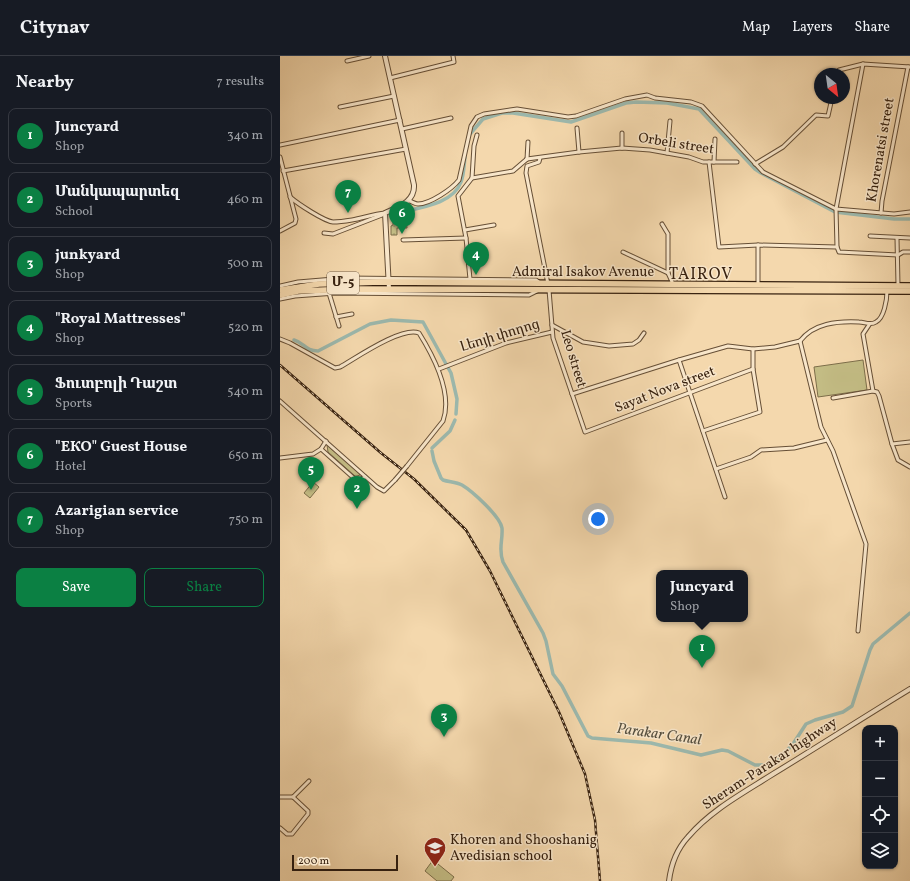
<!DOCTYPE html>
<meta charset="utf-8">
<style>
body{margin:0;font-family:Vollkorn,"Noto Serif Armenian",serif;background:#20242c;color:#f1f3f6}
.controls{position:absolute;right:12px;bottom:12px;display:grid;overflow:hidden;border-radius:8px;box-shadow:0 1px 3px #0004}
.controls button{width:36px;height:36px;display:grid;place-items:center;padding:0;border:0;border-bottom:1px solid #363941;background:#171b24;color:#f1f3f6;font:20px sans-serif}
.compass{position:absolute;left:534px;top:12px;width:36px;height:36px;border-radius:50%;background:#171b24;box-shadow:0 1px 3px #0004;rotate:151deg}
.scale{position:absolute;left:12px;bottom:10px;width:106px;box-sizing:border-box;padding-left:4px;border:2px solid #37210f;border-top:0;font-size:11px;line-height:14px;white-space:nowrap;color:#37210f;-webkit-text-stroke:3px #f8e6ca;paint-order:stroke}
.you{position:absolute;left:318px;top:463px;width:14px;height:14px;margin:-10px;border:3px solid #fff;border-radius:50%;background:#1a73e8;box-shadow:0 0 0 6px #1a73e833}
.badge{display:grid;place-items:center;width:26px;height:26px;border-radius:50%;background:#0b8043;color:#fff;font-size:13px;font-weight:700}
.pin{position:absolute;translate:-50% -33px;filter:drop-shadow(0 1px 2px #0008)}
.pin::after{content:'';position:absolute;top:21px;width:14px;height:12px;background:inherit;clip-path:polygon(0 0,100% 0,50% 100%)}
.popup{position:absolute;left:376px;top:514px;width:92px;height:52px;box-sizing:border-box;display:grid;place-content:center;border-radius:8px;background:#171b24;filter:drop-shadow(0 1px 3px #0005);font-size:13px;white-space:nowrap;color:#9ea1a6}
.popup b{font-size:15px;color:#f1f3f6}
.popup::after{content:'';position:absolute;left:50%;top:100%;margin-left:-8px;border:8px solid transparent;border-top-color:#171b24}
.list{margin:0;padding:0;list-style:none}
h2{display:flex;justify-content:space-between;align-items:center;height:52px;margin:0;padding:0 16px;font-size:17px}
h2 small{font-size:13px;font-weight:400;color:#9ea1a6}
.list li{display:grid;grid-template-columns:26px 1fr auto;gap:12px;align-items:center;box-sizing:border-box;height:56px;margin:0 8px 8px;padding:0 8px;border:1px solid #363941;border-radius:8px}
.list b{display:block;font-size:15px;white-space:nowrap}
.list p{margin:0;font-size:13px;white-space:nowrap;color:#9ea1a6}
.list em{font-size:13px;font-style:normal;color:#9ea1a6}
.actions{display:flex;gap:8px;padding:12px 16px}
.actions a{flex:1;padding:9px 0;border:1px solid #0b8043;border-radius:8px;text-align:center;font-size:14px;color:#0b8043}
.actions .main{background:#0b8043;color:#fff}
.icon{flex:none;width:22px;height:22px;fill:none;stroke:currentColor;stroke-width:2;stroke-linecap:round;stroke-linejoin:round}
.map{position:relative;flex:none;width:630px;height:825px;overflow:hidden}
header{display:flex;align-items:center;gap:24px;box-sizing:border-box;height:56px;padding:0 20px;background:#171b24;border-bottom:1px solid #363941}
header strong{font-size:19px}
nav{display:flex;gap:22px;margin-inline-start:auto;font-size:14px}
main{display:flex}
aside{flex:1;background:#171b24}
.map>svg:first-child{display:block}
.grass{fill:url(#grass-dots);stroke:#7d6e4a}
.park{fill:url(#park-tufts);stroke:#7d6e4a}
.pitch{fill:#c3bc84;stroke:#7d6e4a}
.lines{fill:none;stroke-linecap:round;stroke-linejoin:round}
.canal{stroke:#9cb9ae;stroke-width:3.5}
.minor-casing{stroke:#664f36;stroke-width:5}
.tertiary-casing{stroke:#664f36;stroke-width:6}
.trunk-casing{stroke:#37210f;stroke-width:8}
.minor{stroke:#f8e6ca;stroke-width:3}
.tertiary{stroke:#f8e6ca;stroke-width:4}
.trunk{stroke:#f4d8ad;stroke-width:5.5}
.rail-casing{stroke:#37210f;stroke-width:2.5}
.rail{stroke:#f8e6ca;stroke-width:1;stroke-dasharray:3;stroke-linecap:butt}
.minor-bridge-casing{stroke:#664f36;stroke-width:5;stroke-linecap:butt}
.minor-bridge{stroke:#f8e6ca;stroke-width:3}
.labels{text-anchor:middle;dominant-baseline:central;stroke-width:3;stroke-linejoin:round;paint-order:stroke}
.shield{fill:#f8e6ca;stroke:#715c47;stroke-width:1}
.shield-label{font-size:13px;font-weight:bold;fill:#37210f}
.street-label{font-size:14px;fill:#37210f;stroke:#f8e6ca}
.poi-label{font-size:14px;fill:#37210f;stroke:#f8e6ca;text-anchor:start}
.water-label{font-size:15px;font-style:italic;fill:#554f3f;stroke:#f8e6ca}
.quarter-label{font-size:16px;letter-spacing:1px;fill:#37210f;stroke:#f8e6ca}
</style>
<header>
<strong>Citynav</strong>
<nav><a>Map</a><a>Layers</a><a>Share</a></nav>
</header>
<main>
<aside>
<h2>Nearby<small>7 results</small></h2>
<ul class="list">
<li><span class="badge">1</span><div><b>Juncyard</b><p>Shop</p></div><em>340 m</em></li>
<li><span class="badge">2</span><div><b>Մանկապարտեզ</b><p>School</p></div><em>460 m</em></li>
<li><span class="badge">3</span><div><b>junkyard</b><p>Shop</p></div><em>500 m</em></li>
<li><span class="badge">4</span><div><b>&quot;Royal Mattresses&quot;</b><p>Shop</p></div><em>520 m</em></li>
<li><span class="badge">5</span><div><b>Ֆուտբոլի Դաշտ</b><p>Sports</p></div><em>540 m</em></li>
<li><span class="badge">6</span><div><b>&quot;ЕКО&quot; Guest House</b><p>Hotel</p></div><em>650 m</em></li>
<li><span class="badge">7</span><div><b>Azarigian service</b><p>Shop</p></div><em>750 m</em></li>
</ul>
<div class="actions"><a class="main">Save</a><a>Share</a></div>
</aside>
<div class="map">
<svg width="630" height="825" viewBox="0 0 630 825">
<defs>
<pattern id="grass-dots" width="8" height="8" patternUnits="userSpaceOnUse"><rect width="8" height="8" fill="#c3bc84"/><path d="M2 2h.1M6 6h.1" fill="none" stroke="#a8a171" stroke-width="1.8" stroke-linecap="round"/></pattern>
<pattern id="park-tufts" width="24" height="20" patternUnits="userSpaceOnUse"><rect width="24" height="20" fill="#c3bc84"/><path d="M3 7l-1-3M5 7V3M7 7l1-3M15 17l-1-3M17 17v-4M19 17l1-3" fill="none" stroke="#a8a171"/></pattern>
</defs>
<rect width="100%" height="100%" fill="#f4d8ad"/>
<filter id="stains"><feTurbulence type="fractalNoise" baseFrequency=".005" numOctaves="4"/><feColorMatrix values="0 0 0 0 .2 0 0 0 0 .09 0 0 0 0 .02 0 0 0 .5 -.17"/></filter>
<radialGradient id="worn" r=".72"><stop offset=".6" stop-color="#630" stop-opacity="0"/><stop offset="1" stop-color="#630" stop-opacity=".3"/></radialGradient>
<path class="grass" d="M126,159L127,172H117V179H111V170L113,169V162Z"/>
<path class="park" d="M47,389L80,417V419L77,420H75L48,396Z"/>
<g class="pitch">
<path d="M583,304L587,334L538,341L534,311Z"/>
<path d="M33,426L39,431L30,442L24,437Z"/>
<path d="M153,804L174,821L171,825H157L145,815Z"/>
</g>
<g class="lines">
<g class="canal">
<path d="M190,78L203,63L222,57H233L291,66L346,47L356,46L387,47L419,53L475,113L481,117L555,156L614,163H630"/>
<path d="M110,159C131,152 172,151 181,126C184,119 184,109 185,101"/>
<path d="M14,284C25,287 25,295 38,295L90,268L111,264L143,266L171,317L177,343L176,358"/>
<path d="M152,392L170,375L175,364"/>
<path d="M152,395L154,405L161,422L163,424C169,426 176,426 182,429C192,435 220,460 222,472C223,485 218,493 223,506L263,577L266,585L273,618L282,630L308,680L312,682L371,687L421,699L442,694L448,695L475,709H490L494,708L513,688L526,668L535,664L563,656L572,650L590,594L593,588L630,557"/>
</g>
<g class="minor-casing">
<g id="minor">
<path d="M67,5L89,0"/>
<path d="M558,18L559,14L583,8L630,11"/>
<path d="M110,22L174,6L173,0"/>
<path d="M60,51L114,40"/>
<path d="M297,72L299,96"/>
<path d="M122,73L171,62"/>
<path d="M0,89L120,64"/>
<path d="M342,92V77"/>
<path d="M387,97L390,65"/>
<path d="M0,101L16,163L15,167L0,175"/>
<path d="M260,102L259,106L247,110L246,117L268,228"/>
<path d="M247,103L299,96L342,92L370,94L409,101L423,106H457"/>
<path d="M247,103L248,86"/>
<path d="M429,106L439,191L478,189"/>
<path d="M434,106L435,83"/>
<path d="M475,108L503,91L536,59L548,60L552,42"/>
<path d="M3,115L126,93"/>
<path d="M192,122L233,115L247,103"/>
<path d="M10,141C18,148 44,165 53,166C59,166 66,165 72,164C83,162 94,158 105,157"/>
<path d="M129,145C131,145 135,148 138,148C150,148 172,133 179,124L191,70L197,61L204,58L237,53L288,61L296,60L345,43L367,39L375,42L411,46L422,50L483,116L556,153L614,158L630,156"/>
<path d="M601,157L602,145L628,11"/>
<path d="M382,168L388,178V217L393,228"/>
<path d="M185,174L214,169"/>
<path d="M44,177L53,178L102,159"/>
<path d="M590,180L630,182"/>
<path d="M617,182L618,229"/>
<path d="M123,184L186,182"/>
<path d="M557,191L556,153L583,8"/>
<path d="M343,196L388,217"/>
<path d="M190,223L186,182L178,140L192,122L194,90L197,79"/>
<path d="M478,229V189L557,191L559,196L618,199L623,196H630"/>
<path d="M0,230L18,226L66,222L256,224L260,227"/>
<path d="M269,234L273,282L305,376L473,313"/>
<path d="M49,237L59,270"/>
<path d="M0,243L15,240L56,237L249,239L259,234"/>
<path d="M56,261L72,258"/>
<path d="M272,269L303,286L329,290L353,288L359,284L364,277"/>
<path d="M589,269L583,278L593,335L597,336L599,340L612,388L618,404L630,411"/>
<path d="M0,283L10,287L55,312L60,311C76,302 122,270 139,277C154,301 173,337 163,365L127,410"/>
<path d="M520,285L541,371L553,395L586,488L578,575"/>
<path d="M520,285C534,267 557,265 579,266C585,266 590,270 596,266C604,262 607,244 607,235"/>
<path d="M399,304L445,441"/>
<path d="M159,313L226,287L272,276"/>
<path d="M292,338L399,304L448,290L473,293L495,291L520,285"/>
<path d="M553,342L593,335"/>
<path d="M0,345L97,431L104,435L115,424"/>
<path d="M423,375L480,356L473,313V293"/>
<path d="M612,388L630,386"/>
<path d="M41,393L77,425L85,421"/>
<path d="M0,402L33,398L41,393L46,385"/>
<path d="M436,413L471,401L481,394L514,392L547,384"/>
<path d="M0,741H13L28,755V758L12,778H7L0,772"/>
<path d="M13,741L29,725"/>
</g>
</g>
<g class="tertiary-casing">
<g id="tertiary">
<path d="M105,0L134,129C135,146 118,151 105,157L109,233"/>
<path d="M389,825C391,809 397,793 408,781C431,754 463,737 493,718C539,690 584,661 630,633"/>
</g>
</g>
<g class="trunk-casing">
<g id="trunk">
<path d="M0,234L39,228L101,226L630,230"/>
<path d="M0,239L18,235L73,233L630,235"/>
</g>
</g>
<use href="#minor" class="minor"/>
<use href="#tertiary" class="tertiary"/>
<use href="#trunk" class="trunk"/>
<g class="rail-casing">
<path id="rail" d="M0,309L101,397L134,423L186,474L210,515L279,656L305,718L315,764L320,825"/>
</g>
<use href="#rail" class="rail"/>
<g class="minor-bridge-casing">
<path id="minor-bridge" d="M115,424L127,410"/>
</g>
<use href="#minor-bridge" class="minor-bridge"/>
</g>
<defs>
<g id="school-pin" transform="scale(1.15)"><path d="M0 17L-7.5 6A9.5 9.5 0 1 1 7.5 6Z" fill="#8f2418" stroke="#f8e6ca"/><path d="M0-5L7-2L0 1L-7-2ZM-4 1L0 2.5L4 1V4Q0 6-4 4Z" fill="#fff"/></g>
</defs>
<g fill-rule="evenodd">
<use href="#school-pin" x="155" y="792"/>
</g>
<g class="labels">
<rect class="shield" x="47" y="216" width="32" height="22" rx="3"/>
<g class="shield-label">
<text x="63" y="227">Մ-5</text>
</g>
<g class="street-label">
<text transform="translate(396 88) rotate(9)">Orbeli street</text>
<text transform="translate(601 94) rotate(-80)">Khorenatsi street</text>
<text x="303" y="216">Admiral Isakov Avenue</text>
<text transform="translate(220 280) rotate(-17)">Լեոյի փողոց</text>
<text transform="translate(293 303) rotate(73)">Leo street</text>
<text transform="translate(385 334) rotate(-21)">Sayat Nova street</text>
<text transform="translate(490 708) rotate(-33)">Sheram-Parakar highway</text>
</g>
<g class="poi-label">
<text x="170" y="784">Khoren and Shooshanig<tspan x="170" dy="16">Avedisian school</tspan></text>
</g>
<g class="water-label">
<text transform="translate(379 679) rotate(8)">Parakar Canal</text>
</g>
<g class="quarter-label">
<text x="421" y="219">TAIROV</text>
</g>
</g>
<rect width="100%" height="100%" filter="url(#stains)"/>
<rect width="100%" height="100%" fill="url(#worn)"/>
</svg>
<div class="controls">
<button>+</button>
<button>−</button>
<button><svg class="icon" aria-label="locate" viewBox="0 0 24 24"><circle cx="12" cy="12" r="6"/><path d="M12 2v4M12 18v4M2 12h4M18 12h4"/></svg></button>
<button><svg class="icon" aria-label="layers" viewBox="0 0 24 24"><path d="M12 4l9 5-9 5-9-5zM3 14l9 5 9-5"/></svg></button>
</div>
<svg class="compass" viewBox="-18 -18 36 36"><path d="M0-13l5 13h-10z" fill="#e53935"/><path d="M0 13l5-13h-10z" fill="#9ea1a6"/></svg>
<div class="scale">200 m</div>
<div class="you"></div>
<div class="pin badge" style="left:422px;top:612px">1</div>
<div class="popup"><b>Juncyard</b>Shop</div>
<div class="pin badge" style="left:77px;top:453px">2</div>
<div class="pin badge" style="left:164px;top:681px">3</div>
<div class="pin badge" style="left:196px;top:219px">4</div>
<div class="pin badge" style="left:31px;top:434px">5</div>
<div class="pin badge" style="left:122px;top:178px">6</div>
<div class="pin badge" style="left:68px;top:157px">7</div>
</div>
</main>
